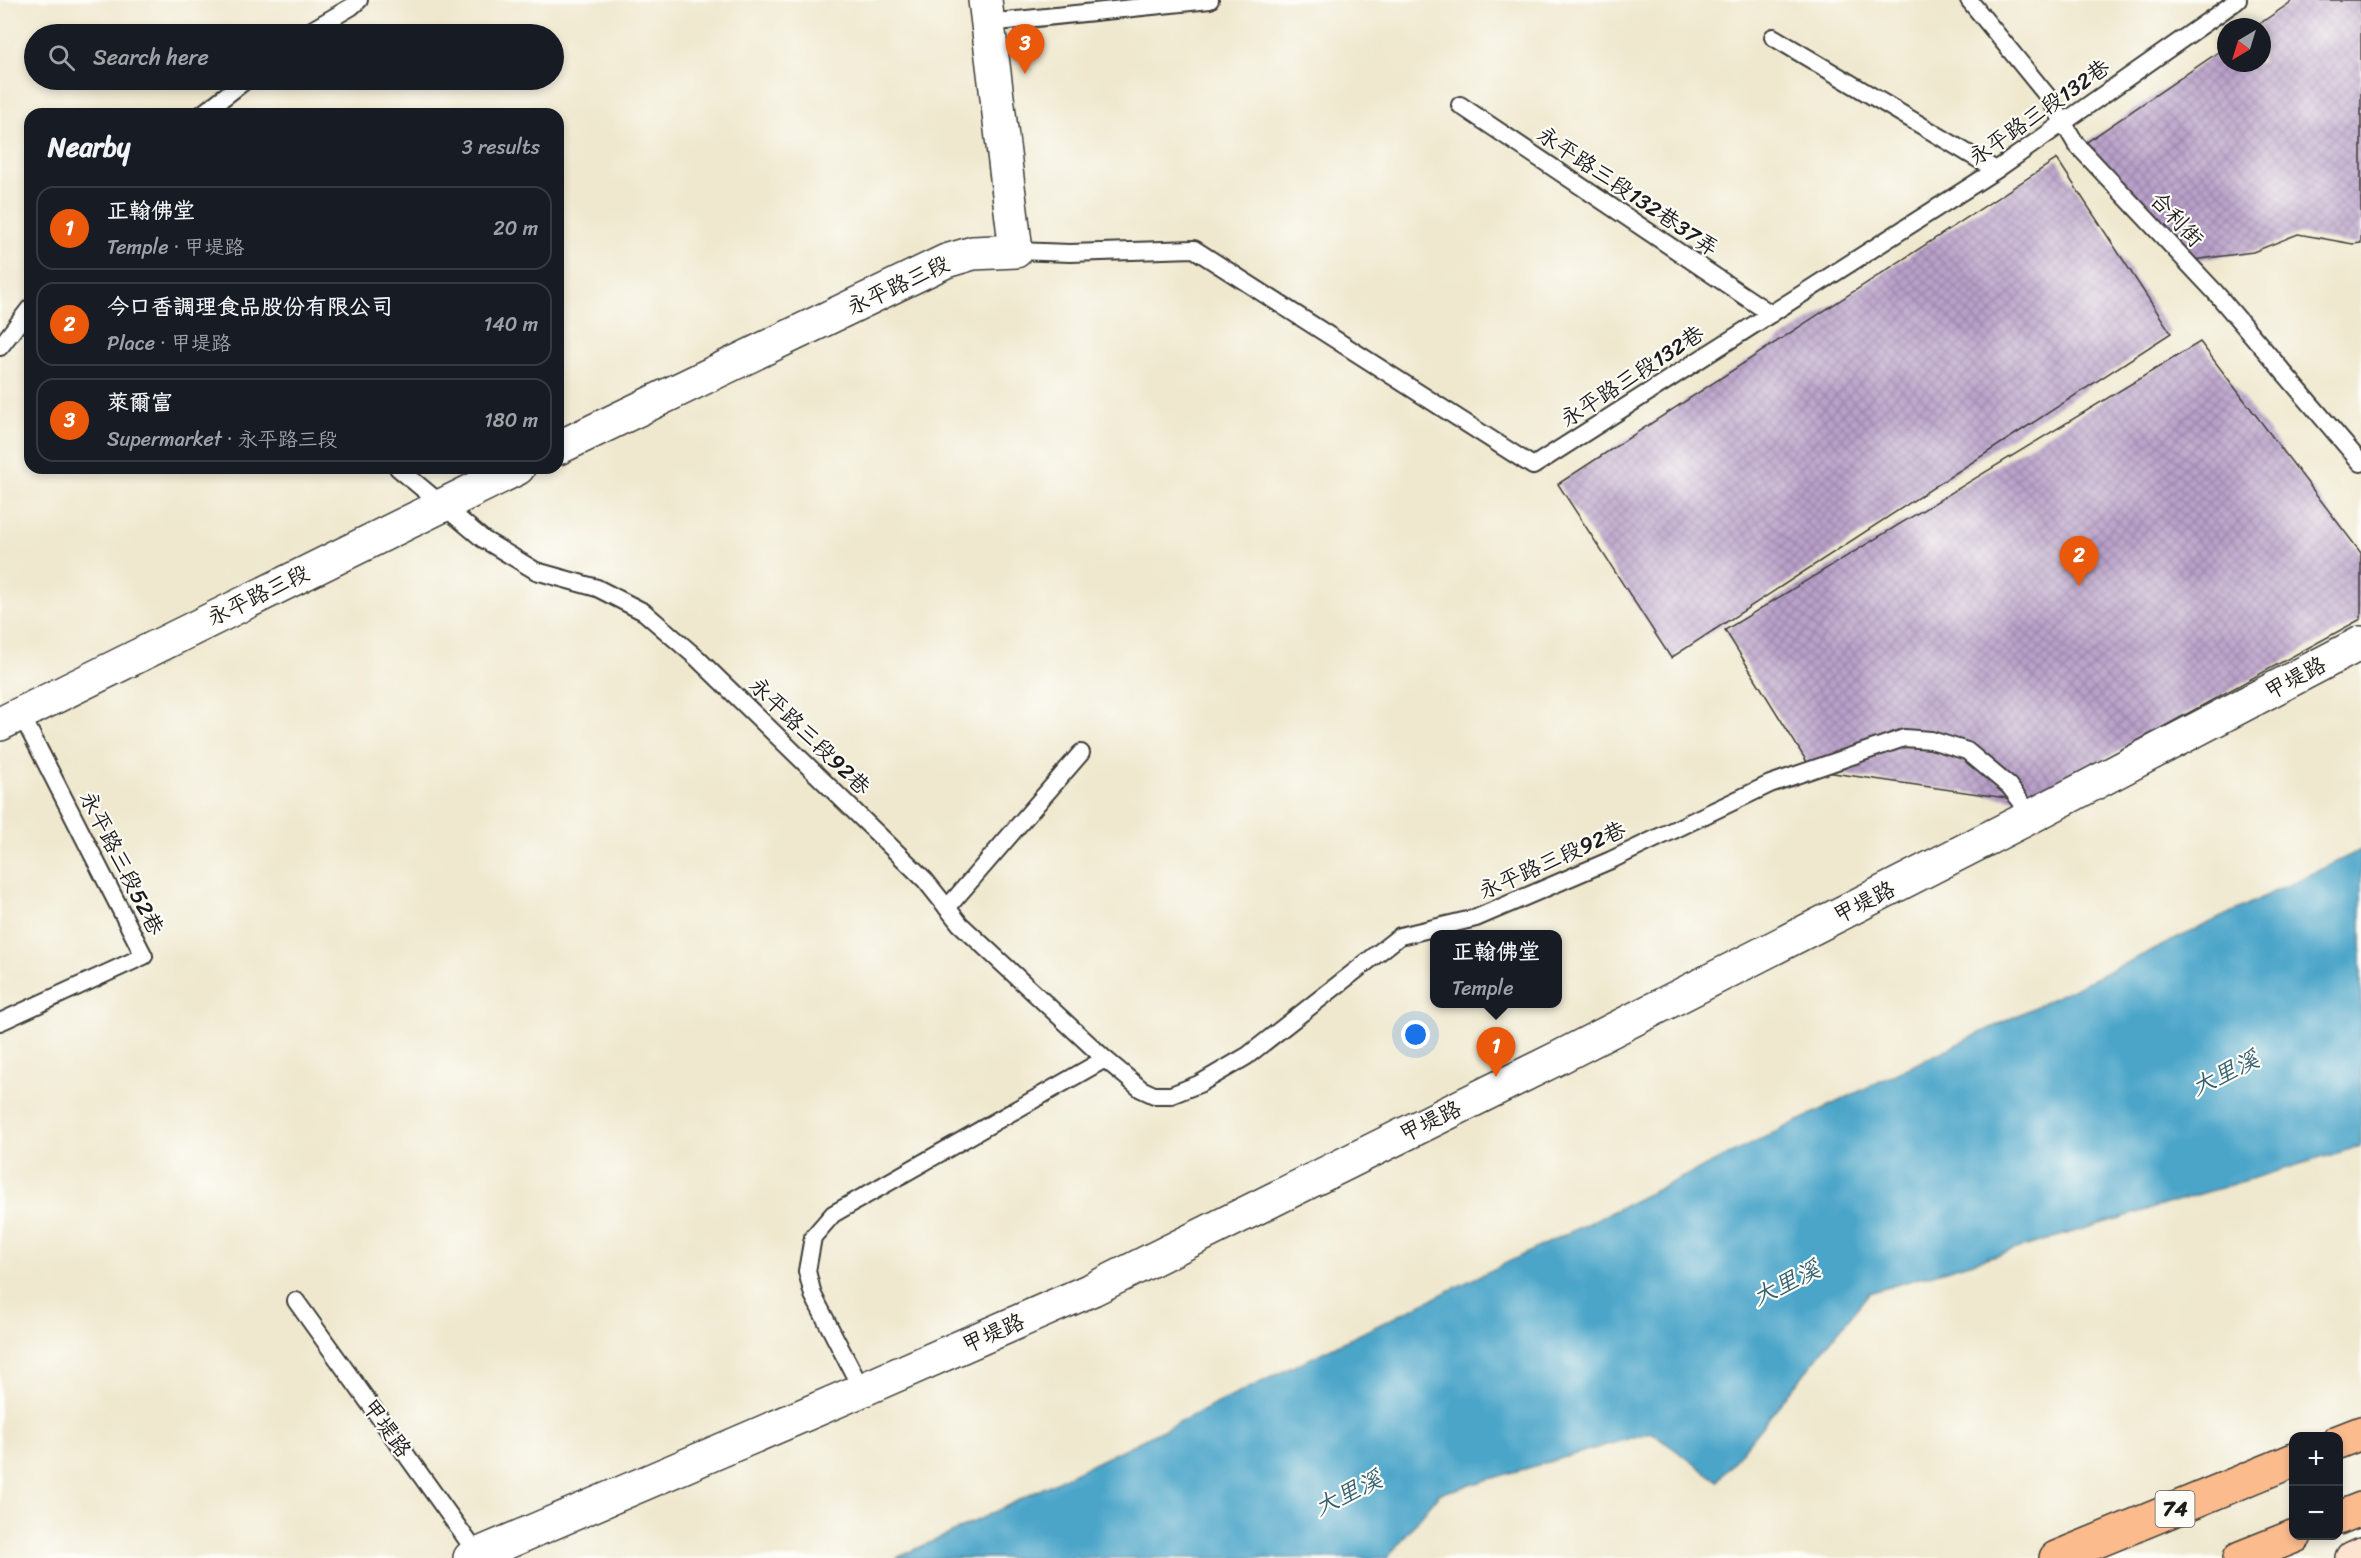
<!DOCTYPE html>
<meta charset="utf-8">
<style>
body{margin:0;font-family:Sriracha,"LXGW WenKai TC",sans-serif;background:#20242c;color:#f1f3f6}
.controls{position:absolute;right:18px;bottom:18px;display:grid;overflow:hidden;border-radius:12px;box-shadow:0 3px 9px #0003}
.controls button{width:54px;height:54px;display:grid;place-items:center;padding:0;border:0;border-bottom:2px solid #363941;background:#171b24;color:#f1f3f6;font:30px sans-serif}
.compass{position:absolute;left:2217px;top:18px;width:54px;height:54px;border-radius:50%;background:#171b24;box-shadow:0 3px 9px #0003;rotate:218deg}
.you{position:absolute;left:1416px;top:1035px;width:21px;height:21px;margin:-15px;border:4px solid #fff;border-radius:50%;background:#1a73e8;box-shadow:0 0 0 9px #1a73e833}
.badge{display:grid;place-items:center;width:39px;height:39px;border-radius:50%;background:#ea580c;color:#fff;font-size:20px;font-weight:700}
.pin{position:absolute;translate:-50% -50px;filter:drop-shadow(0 2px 3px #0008)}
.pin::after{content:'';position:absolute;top:32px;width:21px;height:18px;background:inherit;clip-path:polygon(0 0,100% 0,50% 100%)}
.popup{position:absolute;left:1430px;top:930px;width:132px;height:78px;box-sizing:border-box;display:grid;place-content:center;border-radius:12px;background:#171b24;filter:drop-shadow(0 2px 4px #0005);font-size:20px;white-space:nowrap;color:#9ea1a6}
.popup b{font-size:22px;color:#f1f3f6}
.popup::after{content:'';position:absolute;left:50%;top:100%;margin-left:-12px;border:12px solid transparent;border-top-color:#171b24}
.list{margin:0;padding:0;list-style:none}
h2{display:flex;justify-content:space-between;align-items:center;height:78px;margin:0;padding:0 24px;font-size:26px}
h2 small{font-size:20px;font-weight:400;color:#9ea1a6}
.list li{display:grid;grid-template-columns:39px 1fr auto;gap:18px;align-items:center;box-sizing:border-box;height:84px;margin:0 12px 12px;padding:0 12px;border:2px solid #363941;border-radius:18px}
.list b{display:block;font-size:22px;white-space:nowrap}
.list p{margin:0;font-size:20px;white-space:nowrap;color:#9ea1a6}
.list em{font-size:20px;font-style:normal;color:#9ea1a6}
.icon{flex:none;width:33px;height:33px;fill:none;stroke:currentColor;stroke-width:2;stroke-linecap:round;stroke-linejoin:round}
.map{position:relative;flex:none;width:2361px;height:1558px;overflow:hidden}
.search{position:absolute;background:#171b24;box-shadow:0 3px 9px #0003;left:24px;top:24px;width:540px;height:66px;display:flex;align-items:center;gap:15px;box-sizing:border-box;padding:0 21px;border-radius:33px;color:#9ea1a6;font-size:22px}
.panel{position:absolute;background:#171b24;box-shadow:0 3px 9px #0003;left:24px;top:108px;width:540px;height:366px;border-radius:18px}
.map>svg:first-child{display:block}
.water{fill:#4ba5c9;stroke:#346072;stroke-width:1.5}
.building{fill:url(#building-cross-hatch)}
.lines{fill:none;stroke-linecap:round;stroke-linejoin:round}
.lane-casing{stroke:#3c3b37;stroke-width:20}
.street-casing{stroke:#3c3b37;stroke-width:36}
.secondary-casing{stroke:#3c3b37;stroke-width:36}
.highway-casing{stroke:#3c3b37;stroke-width:36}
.lane{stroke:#fff;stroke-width:16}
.street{stroke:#fff;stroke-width:33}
.secondary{stroke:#fde4d1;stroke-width:33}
.highway{stroke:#fbbb8d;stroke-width:33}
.labels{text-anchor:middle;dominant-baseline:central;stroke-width:4.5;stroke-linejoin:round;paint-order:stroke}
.shield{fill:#fdfcf7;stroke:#605f5e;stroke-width:1.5}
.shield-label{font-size:21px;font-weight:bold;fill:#1c1c1c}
.street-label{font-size:22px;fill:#1c1c1c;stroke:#fdfcf7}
.water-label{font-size:24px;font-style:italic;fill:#346072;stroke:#fdfcf7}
</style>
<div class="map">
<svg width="2361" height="1558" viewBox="0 0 2361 1558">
<defs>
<pattern id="building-cross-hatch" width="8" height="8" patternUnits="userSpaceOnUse" patternTransform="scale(1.5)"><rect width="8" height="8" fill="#b9a1ca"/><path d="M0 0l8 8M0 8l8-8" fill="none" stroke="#9682a3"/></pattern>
</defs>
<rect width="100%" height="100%" fill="#fdfcf7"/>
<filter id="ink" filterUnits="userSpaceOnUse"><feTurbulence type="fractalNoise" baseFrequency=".0167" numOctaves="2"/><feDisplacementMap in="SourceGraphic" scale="12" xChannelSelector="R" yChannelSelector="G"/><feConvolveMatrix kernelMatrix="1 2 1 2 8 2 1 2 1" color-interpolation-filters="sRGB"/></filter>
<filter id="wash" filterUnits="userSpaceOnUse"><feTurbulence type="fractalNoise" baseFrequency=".008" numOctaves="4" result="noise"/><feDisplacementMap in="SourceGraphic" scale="24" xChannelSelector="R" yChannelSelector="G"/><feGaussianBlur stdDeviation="1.35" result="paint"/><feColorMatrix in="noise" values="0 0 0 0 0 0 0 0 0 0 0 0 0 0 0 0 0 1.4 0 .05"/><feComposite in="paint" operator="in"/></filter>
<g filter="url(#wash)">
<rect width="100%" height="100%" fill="#efe8ce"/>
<path class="water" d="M2361,850V1146L1869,1293L1718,1481L1651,1432L1439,1494L1387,1558H896L947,1535L1837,1102Z"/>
<g id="blocks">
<g class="building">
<path d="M2294,0H2361V243L2353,244L2298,234L2253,252L2185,261L2084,144L2226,47V63H2262V27H2255Z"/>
<path d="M2057,159L2171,333L1671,658L1558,484Z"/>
<path d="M2200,342L2361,553V619L2027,801L1812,770L1725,630Z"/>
</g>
</g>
</g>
<g filter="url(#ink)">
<use href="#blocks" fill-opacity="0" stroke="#3c3b37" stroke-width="1.5"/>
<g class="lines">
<g class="lane-casing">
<g id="lane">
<path d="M1969,0L2049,98L2076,144L2215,292L2361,463"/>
<path d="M988,23L1210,0"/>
<path d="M305,34L351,7L359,0"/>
<path d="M1773,37L1996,170"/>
<path d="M1460,105L1771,314"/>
<path d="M202,114L246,80"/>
<path d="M1016,251L1070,253L1194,249L1533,466L1996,170L2238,0"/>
<path d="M0,347L30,308"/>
<path d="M398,468L483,539L536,571L597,588L644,612L697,658L925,880L960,924L1105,1059L1141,1089L1154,1095H1171L1199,1084L1247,1056L1400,936L1476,918L1611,860L1770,784L1904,738L1931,740L1967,751L2009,786L2032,816"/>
<path d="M947,908L1081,753"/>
<path d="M0,1022L144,956L21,714"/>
<path d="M296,1301L478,1555"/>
<path d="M862,1390L813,1295L807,1271L813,1237L833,1214L1105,1059"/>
</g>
</g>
<g class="street-casing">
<g id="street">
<path d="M558,448L946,261L973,253L1016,251L985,0"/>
<path d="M0,724L518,468"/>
<path d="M470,1558L862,1390L1093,1289L1562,1056L2032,816L2361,643"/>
</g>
</g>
<g class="secondary-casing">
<path id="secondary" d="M2352,1558L2361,1554"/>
</g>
<g class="highway-casing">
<g id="highway">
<path d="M2338,1442L2361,1433"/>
<path d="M2338,1518L2361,1509"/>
<path d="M2056,1558L2294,1460"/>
<path d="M2240,1558L2295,1536"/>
</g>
</g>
<use href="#lane" class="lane"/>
<use href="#street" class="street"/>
<use href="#secondary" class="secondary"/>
<use href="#highway" class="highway"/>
</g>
</g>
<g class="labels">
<rect class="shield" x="2155.5" y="1491" width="39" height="36" rx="4.5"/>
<g class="shield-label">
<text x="2175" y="1509">74</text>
</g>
<g class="street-label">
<text transform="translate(2039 112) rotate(-35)">永平路三段132巷</text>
<text transform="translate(1628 191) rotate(34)">永平路三段132巷37弄</text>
<text transform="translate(2177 219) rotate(47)">合利街</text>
<text transform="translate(898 285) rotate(-25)">永平路三段</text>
<text transform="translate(1632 376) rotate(-33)">永平路三段132巷</text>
<text transform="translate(258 595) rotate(-26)">永平路三段</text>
<text transform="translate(2295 678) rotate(-28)">甲堤路</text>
<text transform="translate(810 736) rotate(44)">永平路三段92巷</text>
<text transform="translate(1552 860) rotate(-24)">永平路三段92巷</text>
<text transform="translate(122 863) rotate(63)">永平路三段52巷</text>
<text transform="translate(1864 902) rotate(-27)">甲堤路</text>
<text transform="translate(1430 1121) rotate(-26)">甲堤路</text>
<text transform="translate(993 1333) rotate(-24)">甲堤路</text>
<text transform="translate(387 1428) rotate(54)">甲堤路</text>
</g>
<g class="water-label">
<text transform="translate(2225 1073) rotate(-26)">大里溪</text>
<text transform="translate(1786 1283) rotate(-26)">大里溪</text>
<text transform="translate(1348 1493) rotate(-26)">大里溪</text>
</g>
</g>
</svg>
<div class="controls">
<button>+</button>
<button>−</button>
</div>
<svg class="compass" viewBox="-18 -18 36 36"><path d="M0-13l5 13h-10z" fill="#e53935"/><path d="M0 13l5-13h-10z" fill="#9ea1a6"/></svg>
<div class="you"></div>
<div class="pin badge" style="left:1496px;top:1077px">1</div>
<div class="popup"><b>正翰佛堂</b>Temple</div>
<div class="pin badge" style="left:2079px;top:586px">2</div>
<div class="pin badge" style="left:1025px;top:74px">3</div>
<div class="search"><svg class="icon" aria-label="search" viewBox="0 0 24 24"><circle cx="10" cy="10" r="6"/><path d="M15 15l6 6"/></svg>Search here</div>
<section class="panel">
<h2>Nearby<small>3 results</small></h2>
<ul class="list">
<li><span class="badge">1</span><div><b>正翰佛堂</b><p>Temple · 甲堤路</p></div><em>20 m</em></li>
<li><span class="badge">2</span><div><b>今口香調理食品股份有限公司</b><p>Place · 甲堤路</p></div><em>140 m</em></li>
<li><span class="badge">3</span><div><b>萊爾富</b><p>Supermarket · 永平路三段</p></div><em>180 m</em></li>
</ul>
</section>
</div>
